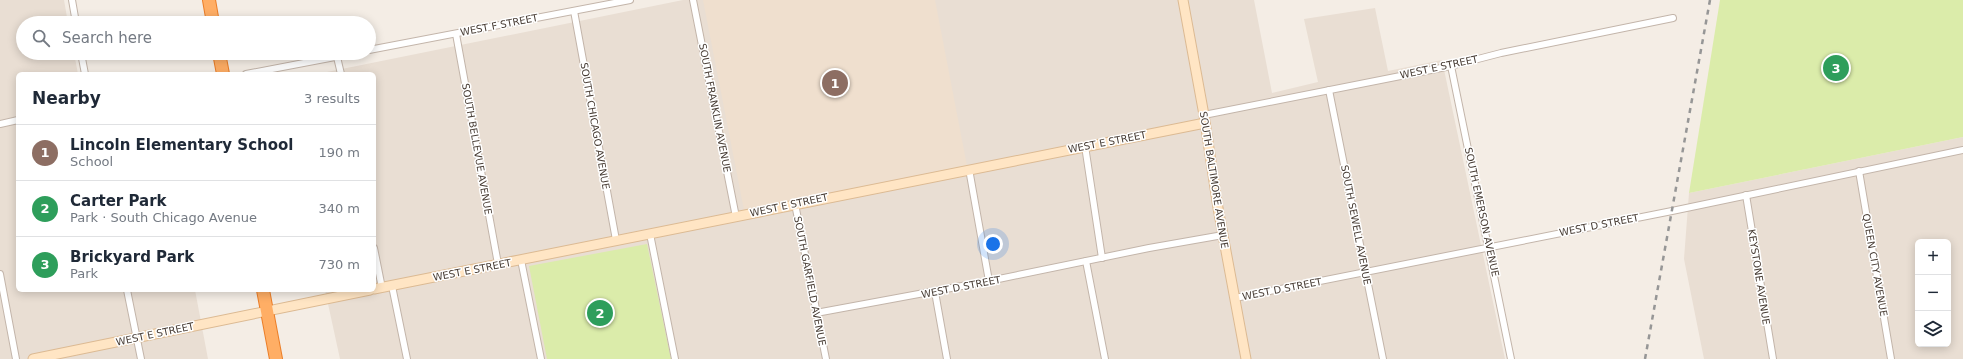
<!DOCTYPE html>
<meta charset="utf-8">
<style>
body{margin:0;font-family:"DejaVu Sans",sans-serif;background:#f2f2f3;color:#1f2937}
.controls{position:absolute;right:12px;bottom:12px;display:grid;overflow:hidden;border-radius:6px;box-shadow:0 2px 10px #0003}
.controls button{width:36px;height:36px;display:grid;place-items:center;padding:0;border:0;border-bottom:1px solid #e0e1e3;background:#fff;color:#1f2937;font:20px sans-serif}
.you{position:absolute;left:993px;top:244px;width:14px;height:14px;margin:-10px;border:3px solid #fff;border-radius:50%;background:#1a73e8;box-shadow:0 0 0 6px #1a73e833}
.badge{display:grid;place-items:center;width:26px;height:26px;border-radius:50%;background:#ea580c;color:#fff;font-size:13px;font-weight:700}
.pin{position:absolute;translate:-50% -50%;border:2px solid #fff;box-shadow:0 1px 4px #0006}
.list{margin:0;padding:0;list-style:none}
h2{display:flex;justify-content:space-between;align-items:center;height:52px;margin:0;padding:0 16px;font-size:17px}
h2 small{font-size:13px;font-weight:400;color:#747a83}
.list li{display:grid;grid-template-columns:26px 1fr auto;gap:12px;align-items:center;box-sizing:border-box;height:56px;padding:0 16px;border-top:1px solid #e0e1e3}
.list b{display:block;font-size:15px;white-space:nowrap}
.list p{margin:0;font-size:13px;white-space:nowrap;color:#747a83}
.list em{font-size:13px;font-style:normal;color:#747a83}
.icon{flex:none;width:22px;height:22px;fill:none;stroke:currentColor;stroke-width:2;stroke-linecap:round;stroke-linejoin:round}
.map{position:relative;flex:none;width:1963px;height:359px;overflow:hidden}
.search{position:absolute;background:#fff;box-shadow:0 2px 10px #0003;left:16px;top:16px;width:360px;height:44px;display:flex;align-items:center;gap:10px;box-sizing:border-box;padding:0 14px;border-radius:22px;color:#747a83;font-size:15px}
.panel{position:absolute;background:#fff;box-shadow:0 2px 10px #0003;left:16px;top:72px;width:360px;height:220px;border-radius:6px}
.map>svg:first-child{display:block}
.residential{fill:#e9ded3;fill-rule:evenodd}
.education{fill:#efdfce}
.green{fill:#dbecaa}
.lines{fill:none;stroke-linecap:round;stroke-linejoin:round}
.street-casing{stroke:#c3b5aa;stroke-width:8}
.secondary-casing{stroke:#dcba93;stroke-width:11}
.highway-casing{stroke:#eb7e28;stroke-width:14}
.street{stroke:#fff;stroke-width:6}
.secondary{stroke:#ffe5c4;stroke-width:9}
.highway{stroke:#ffae65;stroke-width:12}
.rail{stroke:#969696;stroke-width:2.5;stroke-dasharray:5 5;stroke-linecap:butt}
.labels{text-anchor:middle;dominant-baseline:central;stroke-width:3;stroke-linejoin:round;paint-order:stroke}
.street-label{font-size:10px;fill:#473c34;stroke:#fff}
</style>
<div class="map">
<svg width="1963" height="359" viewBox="0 0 1963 359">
<rect width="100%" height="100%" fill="#f4ede5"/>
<g class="residential">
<path d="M0,0H64L68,23H23V53H74L78,74H18V290H195L208,359H0Z"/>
<path d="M683,0H1254L1272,93L1318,82L1304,19L1375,8L1388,71L1442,60L1505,359H340L325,290H374V74H317Z"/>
<path d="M1963,137V359H1704L1684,259L1689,193ZM1918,242H1948V344H1918Z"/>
</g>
<path class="education" d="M703,0H935L967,166L744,210Z"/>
<g class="green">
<path d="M1720,0H1963V137L1689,193Z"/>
<path d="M647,244L671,359H547L529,266Z"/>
</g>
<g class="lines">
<g class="street-casing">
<g id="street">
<path d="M72,0L76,23"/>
<path d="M693,0L736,217"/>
<path d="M574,11L616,240"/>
<path d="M456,34L498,264"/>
<path d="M369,50L630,0"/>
<path d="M81,53L85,74"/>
<path d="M337,57L341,74"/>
<path d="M1451,66L1511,359"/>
<path d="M246,74L356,53"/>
<path d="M1329,90L1383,359"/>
<path d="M1204,115L1451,66L1501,53L1673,18"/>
<path d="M0,124L18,120"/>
<path d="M1085,146L1102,258"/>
<path d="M969,169L989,281"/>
<path d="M1859,171L1891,359"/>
<path d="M1746,195L1773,359"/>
<path d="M795,204L826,359"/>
<path d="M650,234L675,359"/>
<path d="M374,248L382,288"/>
<path d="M521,260L541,359"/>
<path d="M1086,261L1105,359"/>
<path d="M0,274L16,359"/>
<path d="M392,286L407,359"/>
<path d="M127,290L141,359"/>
<path d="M935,292L947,359"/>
<path d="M1235,298L1672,211L1963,150"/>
<path d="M816,313L989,281L1149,248L1223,235"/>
</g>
</g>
<g class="secondary-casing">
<g id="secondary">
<path d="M1183,0L1204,115L1218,208L1246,359"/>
<path d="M374,289L1205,123"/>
<path d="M33,359L370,290"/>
</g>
</g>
<g class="highway-casing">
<g id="highway">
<path d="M209,0L213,23"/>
<path d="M219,53L223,74"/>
<path d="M263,290L276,359"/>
</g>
</g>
<use href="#street" class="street"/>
<use href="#secondary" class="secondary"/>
<use href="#highway" class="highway"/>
<path class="rail" d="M1645,359L1710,0"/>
</g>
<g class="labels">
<g class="street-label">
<text transform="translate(499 25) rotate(-11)">WEST F STREET</text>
<text transform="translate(1439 67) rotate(-12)">WEST E STREET</text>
<text transform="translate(715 108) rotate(79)">SOUTH FRANKLIN AVENUE</text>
<text transform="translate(595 126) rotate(80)">SOUTH CHICAGO AVENUE</text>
<text transform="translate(1107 142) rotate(-11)">WEST E STREET</text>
<text transform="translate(477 149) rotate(80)">SOUTH BELLEVUE AVENUE</text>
<text transform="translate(1214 180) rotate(81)">SOUTH BALTIMORE AVENUE</text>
<text transform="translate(789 205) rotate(-12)">WEST E STREET</text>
<text transform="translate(1482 212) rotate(78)">SOUTH EMERSON AVENUE</text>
<text transform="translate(1356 225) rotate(79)">SOUTH SEWELL AVENUE</text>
<text transform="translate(1599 225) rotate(-11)">WEST D STREET</text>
<text transform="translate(1875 265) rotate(80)">QUEEN CITY AVENUE</text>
<text transform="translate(472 270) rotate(-11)">WEST E STREET</text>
<text transform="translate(1759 277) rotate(81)">KEYSTONE AVENUE</text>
<text transform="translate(810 281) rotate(79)">SOUTH GARFIELD AVENUE</text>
<text transform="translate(961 287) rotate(-11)">WEST D STREET</text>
<text transform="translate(1282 289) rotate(-11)">WEST D STREET</text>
<text transform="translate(155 334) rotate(-12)">WEST E STREET</text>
</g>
</g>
</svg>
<div class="controls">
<button>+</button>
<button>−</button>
<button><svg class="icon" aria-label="layers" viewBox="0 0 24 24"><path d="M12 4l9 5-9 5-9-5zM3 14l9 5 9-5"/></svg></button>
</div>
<div class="you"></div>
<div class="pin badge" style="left:835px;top:83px;background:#8d6e63">1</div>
<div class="pin badge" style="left:600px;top:313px;background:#2e9e5b">2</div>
<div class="pin badge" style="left:1836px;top:68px;background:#2e9e5b">3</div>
<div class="search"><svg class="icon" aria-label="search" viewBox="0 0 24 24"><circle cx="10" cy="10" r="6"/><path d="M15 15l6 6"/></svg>Search here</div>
<section class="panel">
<h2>Nearby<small>3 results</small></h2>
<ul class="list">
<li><span class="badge" style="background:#8d6e63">1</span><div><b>Lincoln Elementary School</b><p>School</p></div><em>190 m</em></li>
<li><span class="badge" style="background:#2e9e5b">2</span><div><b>Carter Park</b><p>Park · South Chicago Avenue</p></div><em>340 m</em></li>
<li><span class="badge" style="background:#2e9e5b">3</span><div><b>Brickyard Park</b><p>Park</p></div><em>730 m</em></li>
</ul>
</section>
</div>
